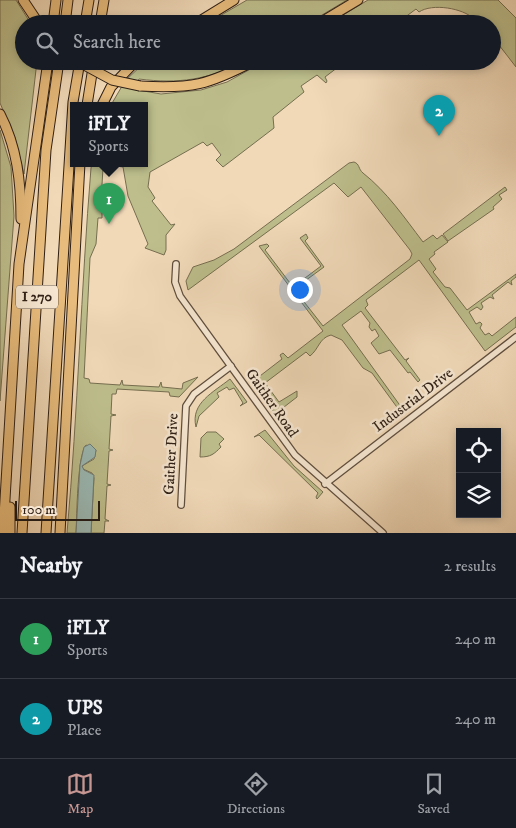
<!DOCTYPE html>
<style>
body{margin:0;font-family:"IM FELL DW Pica",serif;background:#242831;color:#f1f3f6}
.controls{position:absolute;right:15px;bottom:15px;display:grid;overflow:hidden;border-radius:0px;box-shadow:0 2px 8px #0003}
.controls button{width:45px;height:45px;display:grid;place-items:center;padding:0;border:0;border-bottom:1px solid #363941;background:#171b24;color:#f1f3f6;font:25px sans-serif}
.scale{position:absolute;left:15px;bottom:12px;width:85px;box-sizing:border-box;padding-left:5px;border:2px solid #2e1f15;border-top:0;font-size:14px;line-height:18px;white-space:nowrap;color:#2e1f15;-webkit-text-stroke:4px #f6e6d1;paint-order:stroke}
.you{position:absolute;left:299px;top:289px;width:18px;height:18px;margin:-12px;border:4px solid #fff;border-radius:50%;background:#1a73e8;box-shadow:0 0 0 8px #1a73e833}
.badge{display:grid;place-items:center;width:32px;height:32px;border-radius:50%;background:#c59692;color:#fff;font-size:16px;font-weight:700}
.pin{position:absolute;translate:-50% -41px;filter:drop-shadow(0 1px 2px #0008)}
.pin::after{content:'';position:absolute;top:26px;width:18px;height:15px;background:inherit;clip-path:polygon(0 0,100% 0,50% 100%)}
.popup{position:absolute;left:70px;top:102px;width:78px;height:65px;box-sizing:border-box;display:grid;place-content:center;border-radius:0px;background:#171b24;filter:drop-shadow(0 1px 4px #0005);font-size:16px;white-space:nowrap;color:#9ea1a6}
.popup b{font-size:19px;color:#f1f3f6}
.popup::after{content:'';position:absolute;left:50%;top:100%;margin-left:-10px;border:10px solid transparent;border-top-color:#171b24}
.list{margin:0;padding:0;list-style:none}
h2{display:flex;justify-content:space-between;align-items:center;height:65px;margin:0;padding:0 20px;font-size:21px}
h2 small{font-size:16px;font-weight:400;color:#9ea1a6}
.list li{display:grid;grid-template-columns:32px 1fr auto;gap:15px;align-items:center;box-sizing:border-box;height:80px;padding:0 20px;border-top:1px solid #363941}
.list b{display:block;font-size:19px;white-space:nowrap}
.list p{margin:0;font-size:16px;white-space:nowrap;color:#9ea1a6}
.list em{font-size:16px;font-style:normal;color:#9ea1a6}
.icon{flex:none;width:28px;height:28px;fill:none;stroke:currentColor;stroke-width:2;stroke-linecap:round;stroke-linejoin:round}
.map{position:relative;flex:none;width:516px;height:533px;overflow:hidden}
.search{position:absolute;background:#171b24;box-shadow:0 2px 8px #0003;left:15px;right:15px;top:15px;height:55px;display:flex;align-items:center;gap:12px;box-sizing:border-box;padding:0 18px;border-radius:28px;color:#9ea1a6;font-size:19px}
.sheet{height:225px;background:#171b24}
nav{display:flex;justify-content:space-around;align-items:center;box-sizing:border-box;height:70px;border-top:1px solid #363941;background:#171b24;font-size:14px;color:#9ea1a6}
nav a{display:grid;justify-items:center;gap:2px}
nav .on{color:#c59692}
.map>svg:first-child{display:block}
.green{fill:#bdbe8c;stroke:#766e50}
.water{fill:#9bb9b4;stroke:#6f7b74}
.lines{fill:none;stroke-linecap:round;stroke-linejoin:round}
.minor-casing{stroke:#5f4e3e;stroke-width:8}
.highway-casing{stroke:#2e1f15;stroke-width:11}
.minor{stroke:#f6e6d1;stroke-width:5.5}
.highway{stroke:#e8bc7c;stroke-width:9}
.highway-bridge-casing{stroke:#2e1f15;stroke-width:11;stroke-linecap:butt}
.highway-bridge{stroke:#e8bc7c;stroke-width:9}
.labels{text-anchor:middle;dominant-baseline:central;stroke-width:5;stroke-linejoin:round;paint-order:stroke}
.shield{fill:#f6e6d1;stroke:#6a5b4d;stroke-width:1}
.shield-label{font-size:14px;font-weight:bold;fill:#2e1f15}
.street-label{font-size:15px;fill:#2e1f15;stroke:#f6e6d1}
</style>
<div class="map">
<svg width="516" height="533" viewBox="0 0 516 533">
<rect width="100%" height="100%" fill="#f1d9b8"/>
<filter id="stains"><feTurbulence type="fractalNoise" baseFrequency=".004" numOctaves="4"/><feColorMatrix values="0 0 0 0 .2 0 0 0 0 .09 0 0 0 0 .02 0 0 0 .5 -.17"/></filter>
<radialGradient id="worn" r=".72"><stop offset=".6" stop-color="#630" stop-opacity="0"/><stop offset="1" stop-color="#630" stop-opacity=".3"/></radialGradient>
<g class="green">
<path d="M0,0H16L31,24H24V61H37L24,174L15,138L0,103Z"/>
<path d="M247,0H347L307,24H206Z"/>
<path d="M368,0H498L516,18V67L492,36V24H483L478,17L474,19C463,8 432,3 419,12L416,9L396,24H328Z"/>
<path d="M146,61H244C209,80 178,84 139,79L132,89L161,94L201,90L227,82L265,61H346L325,77L327,81L326,83L317,75L301,86L304,92L273,117L274,128L223,167L216,160L221,155L212,143L207,146L203,142L150,172L148,187L155,198L152,201L171,225L175,224L166,235V250L164,255L145,248L148,244L128,196L123,167L109,165L108,168H103L101,201L105,202V206H102V218H98L96,244L90,258L84,378L89,379L90,383L120,385L122,380L123,385L159,387L161,382L162,387L182,389L183,383L198,377L179,397L170,396L169,392L117,389L116,394H112L111,414L116,415L111,416L109,449L113,450L109,451L107,484L111,485L107,486L105,519L109,521H105L104,533H91L94,478L92,473L83,469L82,466L94,459L96,450L86,445C77,456 77,516 76,533H67C78,411 81,289 91,168L92,163H144V105H111L125,81Z"/>
<path d="M0,130L11,167L14,216L0,401Z"/>
<path d="M354,162C360,164 358,169 363,173C387,192 404,217 423,242L433,235L437,239L442,235L448,242L434,252L435,254L429,259L436,269L433,272L445,287L450,288L467,310L516,274V277L511,281L512,285L508,282L492,295L494,299L490,297L481,303L483,307L481,310L477,307L469,312L476,324L480,322L482,324L480,328L485,335L489,333L492,336L516,317V327L485,351L419,260L366,300L368,305L365,308L405,360L409,358L406,361L420,380L418,382L410,372L408,373L390,350L379,354L371,343L379,336L375,329L372,331L369,327L370,323L361,311L342,325L404,411L399,410L372,373L363,368L342,340L331,335C319,338 319,349 310,356L306,352L265,383L279,402L297,391V397L275,414L251,377L253,375L256,379L282,359L280,355L283,353L288,358L323,331L259,246L267,244L269,246L265,250L293,287L321,266L300,238L306,234L308,238L305,241L324,267L294,289L323,326L410,259L412,254L410,250L361,187L348,197L334,183L188,290L186,281L193,267L214,260L234,249L349,163Z"/>
<path d="M505,187L507,190L499,195L502,199L493,207L494,209L448,241L443,234Z"/>
<path d="M230,379L247,402L240,406L243,403L234,388L229,390L227,387L217,393L219,397L199,416L196,427C190,403 214,392 230,379Z"/>
<path d="M265,430L294,466L323,492L317,499L316,497L318,493L259,435L254,437Z"/>
<path d="M207,432H216L224,439L219,444L221,447C214,454 211,457 200,457L201,438Z"/>
</g>
<path class="water" d="M90,444L96,450L95,457L82,466L84,470L94,475L91,533H76L80,465L84,447Z"/>
<g class="lines">
<g class="minor-casing">
<g id="minor">
<path d="M176,264L175,282L180,296L295,455L383,533"/>
<path d="M325,484L516,337"/>
<path d="M181,505L186,406L194,394L231,366"/>
</g>
</g>
<g class="highway-casing">
<g id="highway">
<path d="M23,0L39,24"/>
<path d="M53,24L56,0"/>
<path d="M65,24L68,0"/>
<path d="M85,24L89,0"/>
<path d="M100,24L104,0"/>
<path d="M195,24L234,0"/>
<path d="M318,24L358,0"/>
<path d="M140,86C192,89 208,85 254,61"/>
<path d="M87,105L94,61"/>
<path d="M102,105L111,87L136,61"/>
<path d="M0,114C17,147 21,182 21,219"/>
<path d="M3,533L19,264L48,61"/>
<path d="M10,533V507"/>
<path d="M22,533L46,150L59,61"/>
<path d="M46,533L73,102L80,61"/>
<path d="M60,533L80,163"/>
</g>
</g>
<use href="#minor" class="minor"/>
<use href="#highway" class="highway"/>
<g class="highway-bridge-casing">
<path id="highway-bridge" d="M77,61L112,80L140,86"/>
</g>
<use href="#highway-bridge" class="highway-bridge"/>
</g>
<g class="labels">
<rect class="shield" x="16" y="285.5" width="42" height="23" rx="4"/>
<g class="shield-label">
<text x="37" y="297">I 270</text>
</g>
<g class="street-label">
<text transform="translate(413 400) rotate(-37)">Industrial Drive</text>
<text transform="translate(272 403) rotate(55)">Gaither Road</text>
<text transform="translate(171 454) rotate(-87)">Gaither Drive</text>
</g>
</g>
<rect width="100%" height="100%" filter="url(#stains)"/>
<rect width="100%" height="100%" fill="url(#worn)"/>
</svg>
<div class="controls">
<button><svg class="icon" aria-label="locate" viewBox="0 0 24 24"><circle cx="12" cy="12" r="6"/><path d="M12 2v4M12 18v4M2 12h4M18 12h4"/></svg></button>
<button><svg class="icon" aria-label="layers" viewBox="0 0 24 24"><path d="M12 4l9 5-9 5-9-5zM3 14l9 5 9-5"/></svg></button>
</div>
<div class="scale">100 m</div>
<div class="you"></div>
<div class="pin badge" style="left:109px;top:224px;background:#2e9e5b">1</div>
<div class="popup"><b>iFLY</b>Sports</div>
<div class="pin badge" style="left:439px;top:136px;background:#0f9aa8">2</div>
<div class="search"><svg class="icon" aria-label="search" viewBox="0 0 24 24"><circle cx="10" cy="10" r="6"/><path d="M15 15l6 6"/></svg>Search here</div>
</div>
<section class="sheet">
<h2>Nearby<small>2 results</small></h2>
<ul class="list">
<li><span class="badge" style="background:#2e9e5b">1</span><div><b>iFLY</b><p>Sports</p></div><em>240 m</em></li>
<li><span class="badge" style="background:#0f9aa8">2</span><div><b>UPS</b><p>Place</p></div><em>240 m</em></li>
</ul>
</section>
<nav>
<a class="on"><svg class="icon" aria-label="map" viewBox="0 0 24 24"><path d="M3 6l6-2 6 2 6-2v14l-6 2-6-2-6 2zM9 4v14M15 6v14"/></svg>Map</a>
<a><svg class="icon" aria-label="directions" viewBox="0 0 24 24"><path d="M12 3l9 9-9 9-9-9zM9 14v-3h6M13 9l2 2-2 2"/></svg>Directions</a>
<a><svg class="icon" aria-label="saved" viewBox="0 0 24 24"><path d="M7 4h10v16l-5-4-5 4z"/></svg>Saved</a>
</nav>
